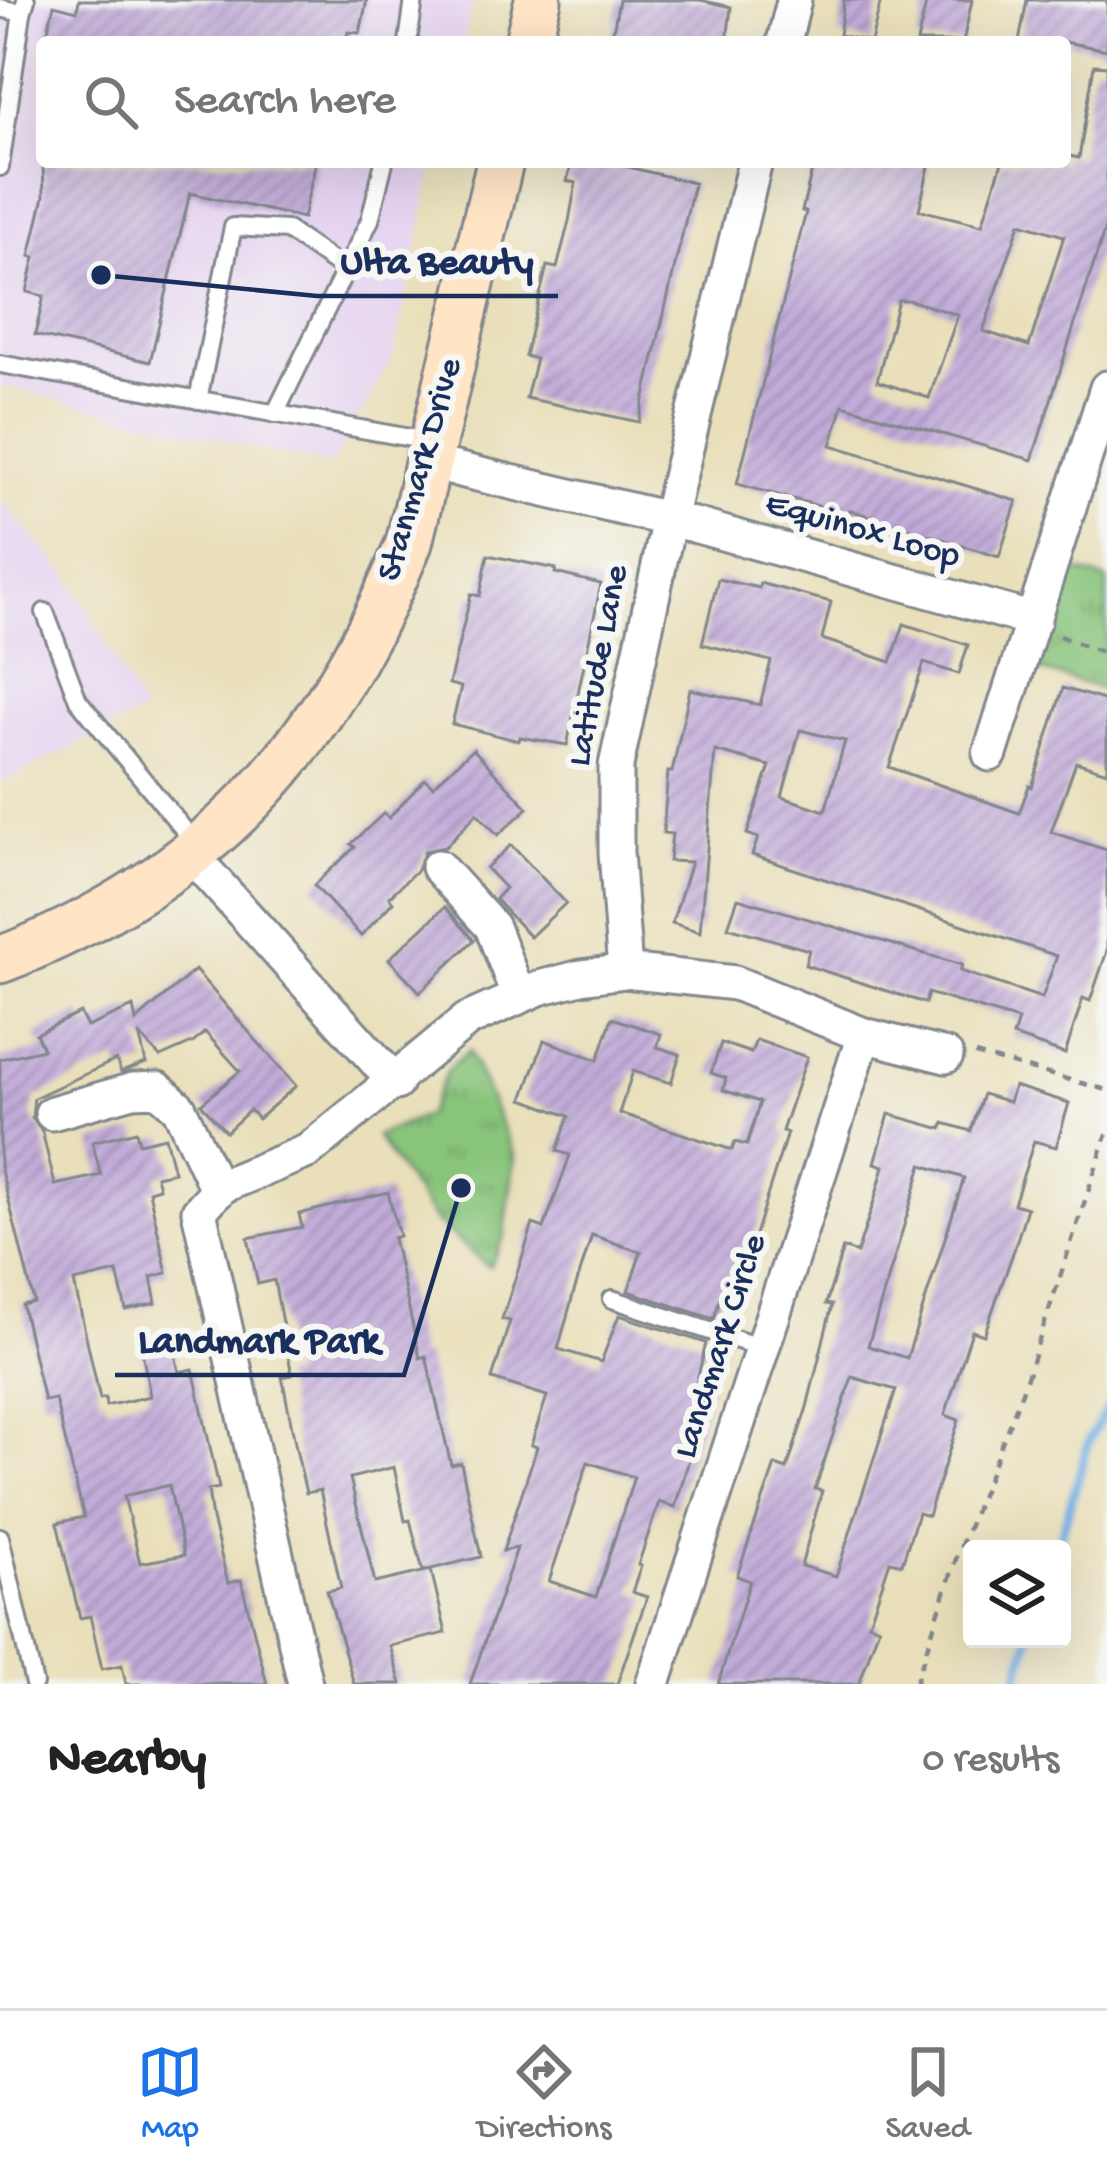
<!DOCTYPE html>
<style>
body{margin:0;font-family:"Gochi Hand",sans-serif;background:#f2f2f2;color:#222}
.controls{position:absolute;right:36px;bottom:36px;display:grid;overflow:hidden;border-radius:12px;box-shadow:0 12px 48px #0002}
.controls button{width:108px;height:108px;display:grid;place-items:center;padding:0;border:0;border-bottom:3px solid #e0e0e0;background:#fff;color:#222;font:60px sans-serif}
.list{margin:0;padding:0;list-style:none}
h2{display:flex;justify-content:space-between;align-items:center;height:156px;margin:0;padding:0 48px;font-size:51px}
h2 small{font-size:39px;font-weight:400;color:#767676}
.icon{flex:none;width:66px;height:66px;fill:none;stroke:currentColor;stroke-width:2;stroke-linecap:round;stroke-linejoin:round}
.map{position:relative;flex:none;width:1107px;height:1684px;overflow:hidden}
.search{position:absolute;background:#fff;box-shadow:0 12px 48px #0002;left:36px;right:36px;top:36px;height:132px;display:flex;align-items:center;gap:30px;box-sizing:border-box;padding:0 42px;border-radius:12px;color:#767676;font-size:45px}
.sheet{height:324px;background:#fff}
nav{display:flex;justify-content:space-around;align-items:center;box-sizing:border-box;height:168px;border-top:3px solid #e0e0e0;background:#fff;font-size:33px;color:#767676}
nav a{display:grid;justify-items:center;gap:6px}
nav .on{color:#1a73e8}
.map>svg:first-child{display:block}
.built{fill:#e5d3f1}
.park{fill:url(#park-tufts);stroke:#527a6c;stroke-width:3}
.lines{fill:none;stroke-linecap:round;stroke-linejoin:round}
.stream{stroke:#70ade2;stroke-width:9}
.building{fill:url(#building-hatch);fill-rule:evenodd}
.lane-casing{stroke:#82878c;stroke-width:22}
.street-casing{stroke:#82878c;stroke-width:39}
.secondary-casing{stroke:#82878c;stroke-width:51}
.path{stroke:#82878c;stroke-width:4.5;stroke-dasharray:9 9;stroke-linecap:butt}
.lane{stroke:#fff;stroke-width:16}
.street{stroke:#fff;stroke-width:33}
.secondary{stroke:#ffe4c6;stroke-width:45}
.labels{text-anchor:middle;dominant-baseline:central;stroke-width:12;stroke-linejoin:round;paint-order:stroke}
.street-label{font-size:36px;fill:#1b2f5e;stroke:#f6f6f2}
.leader{fill:none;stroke:#1b2f5e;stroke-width:4.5}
.callout-dot{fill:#1b2f5e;stroke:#f6f6f2;stroke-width:4.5}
.callout-label{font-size:39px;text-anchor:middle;font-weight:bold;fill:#1b2f5e;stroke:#f6f6f2;stroke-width:12;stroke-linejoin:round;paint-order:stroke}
</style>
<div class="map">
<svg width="1107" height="1684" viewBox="0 0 1107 1684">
<defs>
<pattern id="park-tufts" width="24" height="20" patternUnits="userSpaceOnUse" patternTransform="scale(3)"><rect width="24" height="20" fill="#88c47a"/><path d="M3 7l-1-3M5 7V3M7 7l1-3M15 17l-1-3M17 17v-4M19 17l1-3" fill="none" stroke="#6ea067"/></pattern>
<pattern id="building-hatch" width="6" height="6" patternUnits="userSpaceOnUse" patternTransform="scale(3)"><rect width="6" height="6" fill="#c2acd9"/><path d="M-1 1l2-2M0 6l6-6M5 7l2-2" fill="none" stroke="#9d8cb3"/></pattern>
</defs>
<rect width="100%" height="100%" fill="#f6f6f2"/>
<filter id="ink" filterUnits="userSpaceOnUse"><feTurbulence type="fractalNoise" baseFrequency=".00833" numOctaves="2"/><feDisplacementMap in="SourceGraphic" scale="24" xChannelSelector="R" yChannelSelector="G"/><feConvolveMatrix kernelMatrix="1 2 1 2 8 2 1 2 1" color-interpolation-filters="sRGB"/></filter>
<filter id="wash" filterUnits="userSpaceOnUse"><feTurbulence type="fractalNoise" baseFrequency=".004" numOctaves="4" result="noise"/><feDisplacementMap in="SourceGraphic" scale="48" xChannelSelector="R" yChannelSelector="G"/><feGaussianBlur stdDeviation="2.7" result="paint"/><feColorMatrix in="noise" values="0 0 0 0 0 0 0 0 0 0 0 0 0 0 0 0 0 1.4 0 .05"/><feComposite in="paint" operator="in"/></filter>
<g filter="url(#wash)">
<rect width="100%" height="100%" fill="#e9dfba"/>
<g class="built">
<path d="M0,0H474L463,42H42V162H435L393,356L331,466L0,385Z"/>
<path d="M0,499L69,576L143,712L0,783Z"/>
</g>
<g class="park">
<path d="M1068,568L1107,580V691L1037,669Z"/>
<path d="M469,1051L515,1156L504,1237L489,1267L435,1221L376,1136L427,1115L448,1069Z"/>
</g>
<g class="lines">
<g class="stream">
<path d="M1057,1549L1090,1438L1107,1409"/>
<path d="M1016,1684L1029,1639"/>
</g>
</g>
<g id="blocks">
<g class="building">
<path d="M79,0H367L360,33L348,32L345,42H45L54,5L77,11Z"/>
<path d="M619,0H700L731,7L727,42H611Z"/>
<path d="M844,0H881L871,42L839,35Z"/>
<path d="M927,0H972L963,42H917Z"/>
<path d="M1027,0H1107V50L1065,42H1019Z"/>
<path d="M1094,65L1107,66V222L1032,460L843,405L831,445L1017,501L999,557L850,510L849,514L737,484L806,212L802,211L814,162H930L919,210L982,225L1002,162H1065V155L1079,158ZM1020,223L1064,236L1029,346L983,331ZM898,300H909L958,315L929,398L877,381Z"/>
<path d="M43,162H316L303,218L190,193L150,362L35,335L44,296L27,292L35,257L30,256L44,196Z"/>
<path d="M572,162H625L624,166L694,183L639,422L526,398L536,359L525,356L547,266L557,268L569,221L576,183L567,181Z"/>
<path d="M488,555L556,569L555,573L601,584L567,745L520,737L519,741L452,724L461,687L449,684L471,594L480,596Z"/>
<path d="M718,579L759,588L760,583L831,602L822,639L891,662L904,624L968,645L959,674L924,663L889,767L1019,813L1029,786L1032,787L1063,688L1107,701V772L1076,762L1051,832L1107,850V951L1090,1001L1083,998L1065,1054L1013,1036L1018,1020L928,993L925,1003L805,965L809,950L728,927L738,898L962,965L960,971L1042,998L1057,956L752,855L758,838L747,834L770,766L715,751L700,932L672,923L691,862L669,861L672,834L663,833L668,772H672L690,689L760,705L771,661L702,644ZM800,730L845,741L825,811L782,797Z"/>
<path d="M473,749L528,808L498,835L477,813L445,847L425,851L417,870L389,897L393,902L361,936L314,885L355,847L351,844L384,813L389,818L425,779L433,786Z"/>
<path d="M511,845L566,903L530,937L495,899L505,888L486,868Z"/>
<path d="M445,907L474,940L420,992L389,959Z"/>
<path d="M195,970L296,1086L258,1119L250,1110L226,1132L201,1104L240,1071L205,1032L194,1042L160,1057L139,1034L146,1063L121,1072L116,1060L34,1098L32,1118L42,1131L55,1185L101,1175L92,1142L136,1131L139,1143L165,1137L174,1172L156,1176L159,1188L149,1191L167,1273L151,1277L156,1303L126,1310L117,1272L74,1282L100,1399L105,1398L106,1406L150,1396L142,1351L173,1345L179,1372L193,1369L219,1488L208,1490L212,1519L228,1583L241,1580L267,1684H126L122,1665L102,1669L90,1616L80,1618L57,1523L84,1517L55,1399L44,1401L22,1305L34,1302L0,1166V1059L43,1049L36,1034L80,1013L87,1027L133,1007L136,1021ZM169,1485L184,1555L140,1563L124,1496Z"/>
<path d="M612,1018L661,1034L657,1047L680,1054L671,1083L633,1071L619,1113L732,1150L735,1142L747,1145L760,1102L723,1090L726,1078L711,1073L721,1043L751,1053L756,1040L807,1057L782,1131L787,1133L752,1244L758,1246L742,1294L723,1288L714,1319L628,1291L641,1252L592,1235L573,1295L558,1349L601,1362L619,1315L706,1343L697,1381L711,1386L675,1507L659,1502L638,1565L641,1566L632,1592L647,1597L617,1684H470L517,1548L503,1551L537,1447L531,1445L547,1396L492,1379L510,1321L502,1319L533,1224L544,1228L570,1155L557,1151L569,1116L523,1099L544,1040L598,1060ZM588,1462L634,1477L596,1597L549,1581Z"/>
<path d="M1014,1086L1069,1103L1056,1147L1034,1141L1014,1204L1027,1208L1014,1250L984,1335L972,1331L945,1415L959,1420L928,1516L918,1513L902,1564L890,1561L869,1623L879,1627L859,1684H718L750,1581L737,1576L775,1465L787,1469L807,1407L832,1305L826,1304L843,1248L857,1253L876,1195L884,1166L875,1163L889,1114L942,1129L944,1123L971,1131L983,1094L1009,1102ZM922,1165L964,1178L907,1358L868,1346ZM852,1377L896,1390L836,1576L801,1566L822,1491L815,1489Z"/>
<path d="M388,1192L399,1236L393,1238L420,1358L426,1356L451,1465L461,1463L481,1557L423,1571L410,1520L405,1521L394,1467L350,1478L375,1583L431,1570L446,1633L390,1646L401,1684H354L327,1591L341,1588L320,1490L306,1493L297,1453L282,1377L292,1375L274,1280L258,1284L248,1238L302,1227L299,1214Z"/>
</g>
</g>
</g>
<g filter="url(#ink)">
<use href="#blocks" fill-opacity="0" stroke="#82878c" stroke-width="3"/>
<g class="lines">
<g class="lane-casing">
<g id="lane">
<path d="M0,8L22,13L26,0"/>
<path d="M408,42L414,0"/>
<path d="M0,167L22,13"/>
<path d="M0,364L433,442"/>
<path d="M198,400L233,227L287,230L345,270"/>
<path d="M275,414L370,220L384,162"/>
<path d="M45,612L78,700L195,843"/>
<path d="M612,1299L762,1348"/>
<path d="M0,1537L34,1684"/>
</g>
</g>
<g class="street-casing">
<g id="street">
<path d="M784,42L794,0"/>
<path d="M430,463L694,525L1034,620"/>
<path d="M990,754L1107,388"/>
<path d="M192,856L396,1083"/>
<path d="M438,867L492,927L519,997"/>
<path d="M625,971L616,852V766L669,519L755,162"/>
<path d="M864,1035L946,1056"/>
<path d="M52,1113L133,1090L158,1089L179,1108L218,1191"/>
<path d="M305,1684L199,1211L222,1186L308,1151L467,1020L539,988L581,977L625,971L735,983L864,1035L653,1684"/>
</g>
</g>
<g class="secondary-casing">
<g id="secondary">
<path d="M528,42L538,0"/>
<path d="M0,960C207,881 328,747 409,543L500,162"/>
</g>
</g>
<g class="path">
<path d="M1059,636L1107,654"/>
<path d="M975,1054L1107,1090"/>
<path d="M915,1684L958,1553L1022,1392L1107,1134"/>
</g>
<use href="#lane" class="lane"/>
<use href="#street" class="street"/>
<use href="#secondary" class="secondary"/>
</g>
</g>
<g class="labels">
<g class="street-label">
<text transform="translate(422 470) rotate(-74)">Stanmark Drive</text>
<text transform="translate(862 532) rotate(16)">Equinox Loop</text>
<text transform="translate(600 666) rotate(-79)">Latitude Lane</text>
<text transform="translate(722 1347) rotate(-72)">Landmark Circle</text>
</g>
</g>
<path class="leader" d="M101 275L317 296H558M461 1188L404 1375H115"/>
<g class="callout-dot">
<circle cx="101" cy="275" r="12"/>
<circle cx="461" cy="1188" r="12"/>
</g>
<g class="callout-label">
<text x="437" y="272">Ulta Beauty</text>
<text x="259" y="1351">Landmark Park</text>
</g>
</svg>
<div class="controls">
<button><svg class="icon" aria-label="layers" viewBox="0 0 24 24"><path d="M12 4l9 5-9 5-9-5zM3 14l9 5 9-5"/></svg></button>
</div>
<div class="search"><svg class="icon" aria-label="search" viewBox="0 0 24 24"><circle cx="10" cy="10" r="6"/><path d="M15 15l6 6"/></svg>Search here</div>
</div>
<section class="sheet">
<h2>Nearby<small>0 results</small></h2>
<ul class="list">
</ul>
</section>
<nav>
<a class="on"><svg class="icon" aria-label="map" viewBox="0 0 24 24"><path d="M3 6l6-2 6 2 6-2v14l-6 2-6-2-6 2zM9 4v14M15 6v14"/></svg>Map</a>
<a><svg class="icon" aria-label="directions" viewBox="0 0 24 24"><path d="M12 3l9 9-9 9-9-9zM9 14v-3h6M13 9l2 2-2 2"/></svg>Directions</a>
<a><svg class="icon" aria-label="saved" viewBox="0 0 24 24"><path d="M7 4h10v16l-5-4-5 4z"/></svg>Saved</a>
</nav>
